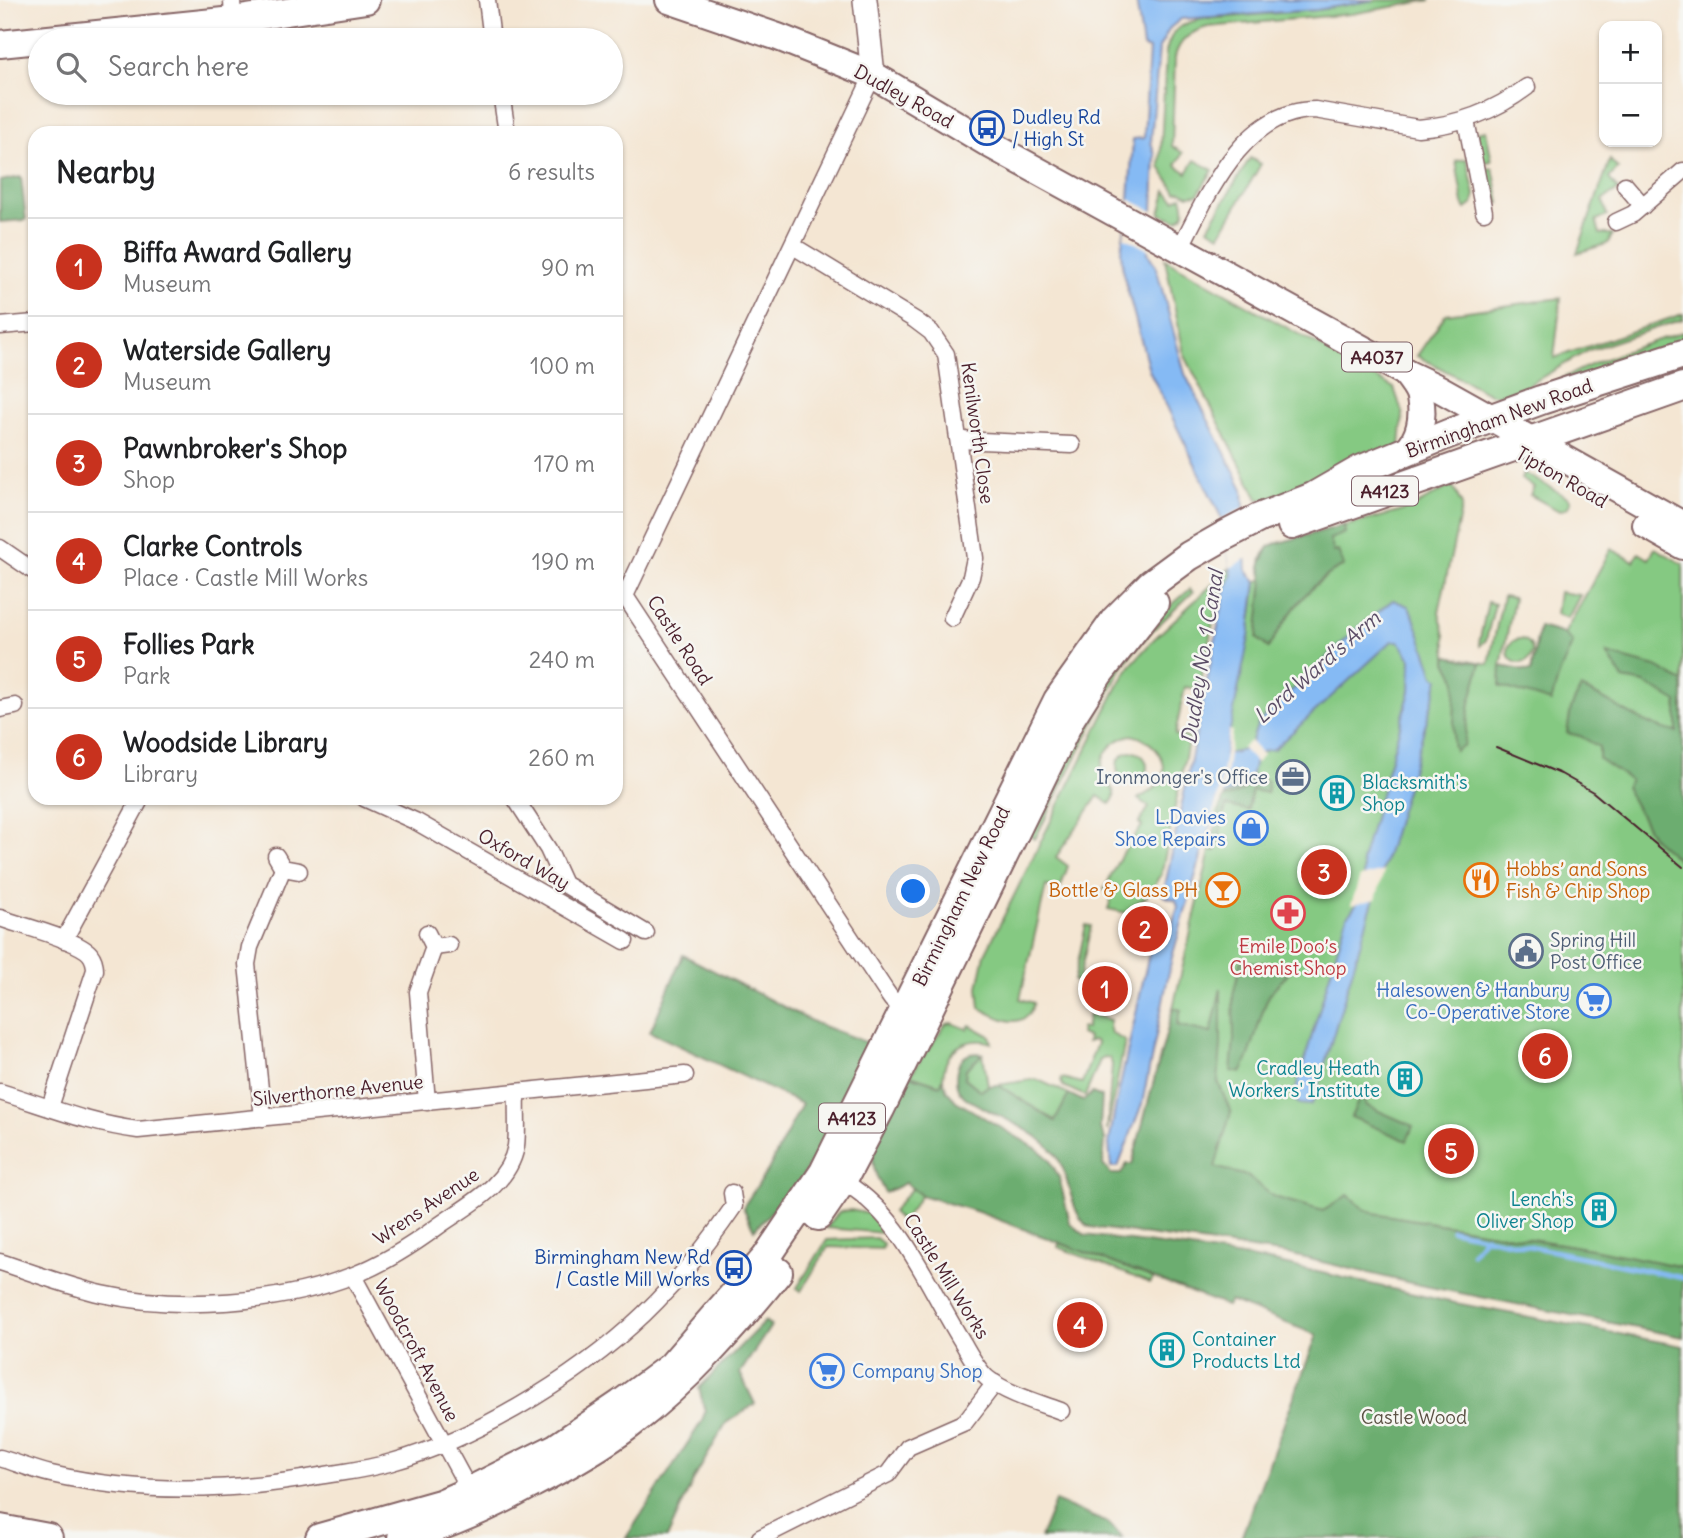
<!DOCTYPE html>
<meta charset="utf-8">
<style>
body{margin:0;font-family:Delius,sans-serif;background:#f6f6f6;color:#202124}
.controls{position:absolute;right:21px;top:21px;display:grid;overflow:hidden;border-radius:14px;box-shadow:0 2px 5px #0004}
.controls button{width:63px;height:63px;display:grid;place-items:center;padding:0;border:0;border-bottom:2px solid #e0e0e0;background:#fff;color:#202124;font:35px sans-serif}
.you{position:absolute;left:914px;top:892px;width:24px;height:24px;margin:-18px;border:5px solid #fff;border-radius:50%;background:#1a73e8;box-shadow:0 0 0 10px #1a73e833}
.badge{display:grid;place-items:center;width:46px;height:46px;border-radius:50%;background:#c8321e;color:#fff;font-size:23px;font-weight:700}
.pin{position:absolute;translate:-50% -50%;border:4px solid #fff;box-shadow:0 2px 7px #0006}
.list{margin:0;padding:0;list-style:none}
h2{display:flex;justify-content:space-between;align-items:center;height:91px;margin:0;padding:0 28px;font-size:30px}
h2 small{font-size:23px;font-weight:400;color:#757577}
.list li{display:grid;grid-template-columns:46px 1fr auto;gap:21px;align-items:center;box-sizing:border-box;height:98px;padding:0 28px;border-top:2px solid #e0e0e0}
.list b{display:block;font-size:26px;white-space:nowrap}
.list p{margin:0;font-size:23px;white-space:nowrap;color:#757577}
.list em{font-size:23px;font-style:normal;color:#757577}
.icon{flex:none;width:38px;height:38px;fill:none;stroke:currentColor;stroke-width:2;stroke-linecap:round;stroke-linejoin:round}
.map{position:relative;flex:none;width:1683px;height:1538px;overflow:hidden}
.search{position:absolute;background:#fff;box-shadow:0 2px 5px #0004;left:28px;top:28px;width:595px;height:77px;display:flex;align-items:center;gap:18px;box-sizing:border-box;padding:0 24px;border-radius:38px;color:#757577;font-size:26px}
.panel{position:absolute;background:#fff;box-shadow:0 2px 5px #0004;left:28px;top:126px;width:595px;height:679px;border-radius:21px}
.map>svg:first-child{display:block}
.green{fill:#85c982;stroke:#687456;stroke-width:2}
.forest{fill:#6cad70;stroke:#5b664e;stroke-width:2}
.water{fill:#85baf4;stroke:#686c90;stroke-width:2}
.pier{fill:#f4e6d3}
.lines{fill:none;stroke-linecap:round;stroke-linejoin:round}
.stream{stroke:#85baf4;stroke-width:5}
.minor-casing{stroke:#866566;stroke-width:19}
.secondary-casing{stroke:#866566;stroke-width:26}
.primary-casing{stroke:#866566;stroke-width:30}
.trunk-casing{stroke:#866566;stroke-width:32}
.minor{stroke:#fff;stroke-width:16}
.secondary{stroke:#fff;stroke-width:23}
.primary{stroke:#fff;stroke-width:26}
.trunk{stroke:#fff;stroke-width:28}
.tram{stroke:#4a1f2b;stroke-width:2}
.labels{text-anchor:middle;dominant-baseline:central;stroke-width:5;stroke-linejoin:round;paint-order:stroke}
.shield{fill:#f6f6f2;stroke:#7e6067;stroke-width:2}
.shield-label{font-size:18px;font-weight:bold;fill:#4a1f2b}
.street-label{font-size:19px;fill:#4a1f2b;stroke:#f6f6f2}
.transit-label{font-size:19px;fill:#164399;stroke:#f6f6f2;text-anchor:start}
.service-label{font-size:19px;fill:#4e5e75;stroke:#f6f6f2;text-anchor:end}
.culture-label{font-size:19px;fill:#0d838f;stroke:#f6f6f2;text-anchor:start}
.shop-label{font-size:19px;fill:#366cbe;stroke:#f6f6f2;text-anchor:end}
.food-label{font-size:19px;fill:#c56008;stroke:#f6f6f2;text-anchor:start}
.health-label{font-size:19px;fill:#be3a42;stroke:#f6f6f2}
.park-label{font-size:19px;fill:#5c5245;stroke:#f6f6f2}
.water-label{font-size:21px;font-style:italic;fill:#5c4e67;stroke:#f6f6f2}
</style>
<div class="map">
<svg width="1683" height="1538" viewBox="0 0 1683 1538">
<rect width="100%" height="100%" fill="#f6f6f2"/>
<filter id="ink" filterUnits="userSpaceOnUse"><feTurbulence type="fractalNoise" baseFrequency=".0143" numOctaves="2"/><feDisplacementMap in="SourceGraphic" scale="14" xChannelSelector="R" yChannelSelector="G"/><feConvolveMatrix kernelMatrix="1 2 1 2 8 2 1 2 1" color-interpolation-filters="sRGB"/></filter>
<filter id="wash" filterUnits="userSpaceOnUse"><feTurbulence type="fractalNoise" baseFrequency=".00686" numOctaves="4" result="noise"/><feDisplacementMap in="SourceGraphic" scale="28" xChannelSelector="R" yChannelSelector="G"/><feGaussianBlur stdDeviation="1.57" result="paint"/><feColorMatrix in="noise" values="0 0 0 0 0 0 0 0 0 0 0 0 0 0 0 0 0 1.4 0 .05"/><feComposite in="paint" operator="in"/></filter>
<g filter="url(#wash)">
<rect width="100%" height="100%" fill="#f4e6d3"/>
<g class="green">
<path d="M1374,0H1431L1351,14L1208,27C1192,31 1179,40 1175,57L1172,146L1183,153L1176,165L1187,173L1195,160L1213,170L1198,194L1189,195L1181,191L1176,192L1160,167L1166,52C1171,29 1181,23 1203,19L1317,10Z"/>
<path d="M1486,130L1492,161L1482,163L1477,132Z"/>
<path d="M1250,158L1261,164L1220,235L1208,228Z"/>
<path d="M1467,159L1475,195L1473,204L1466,209L1463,204L1456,161Z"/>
<path d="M1610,160L1618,169L1609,178L1618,190L1603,200L1607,216L1596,220L1600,234H1613L1607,244L1577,253Z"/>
<path d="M1493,168L1500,203L1490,202L1483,169Z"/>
<path d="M1166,191L1175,200L1182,196C1184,205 1188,215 1177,220L1160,214Z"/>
<path d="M1165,259L1394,388L1403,414L1400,446L1286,503L1258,499L1184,354Z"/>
<path d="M1561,298L1554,358L1683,314V319L1589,350L1525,387L1501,395L1490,394L1417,356L1446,314Z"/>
<path d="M1683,332V346L1552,384C1593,361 1639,346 1683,332Z"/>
<path d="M1524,473L1569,498L1571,502L1567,508L1559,511L1530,495L1534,487L1521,479Z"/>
<path d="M1452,485L1462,505L1439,612L1445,635L1447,656L1489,664L1503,596L1514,598L1501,666L1531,672L1539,627L1564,634L1611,549L1634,561L1639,553L1649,559L1655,548L1683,564V1267L1597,1250L1373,1213L1364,1209L1348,1195L1323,1211L1195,1175L1211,1034L1177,1025L1181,1010L1173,1008L1218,817L1212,814C1222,785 1223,755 1229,725C1239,677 1252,631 1256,582L1263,579C1258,565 1261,551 1275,544L1399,512L1417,505Z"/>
<path d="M1230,568L1232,577L1225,591L1220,590L1199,689L1185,687L1175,735L1189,738L1161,876L1158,878C1151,902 1138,897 1127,913L1108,909L1112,896L1104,890L1120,857L1142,826L1139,823L1149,807L1138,799C1143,795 1152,792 1157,786C1175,765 1154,739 1131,735C1112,740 1095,757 1105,778C1107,783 1113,788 1114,793C1115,798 1113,800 1110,804L1098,796L1056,857L1068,866L1060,889L1046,886L1020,999L1034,1003C1024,1033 1000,1019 980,1008L978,987L985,954L1118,686L1130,666L1154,639Z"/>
<path d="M1190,589L1193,592L1152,631L1123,665L1035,839L1025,831L1080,717L1150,624Z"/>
<path d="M1559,592L1580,595L1568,618L1556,614Z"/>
<path d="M1488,602L1495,604L1486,640L1480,646L1479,643Z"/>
<circle cx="1520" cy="651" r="12"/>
<circle cx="1132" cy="767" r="15"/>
<path d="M1086,925L1091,926L1078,983L1074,981Z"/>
<path d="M1089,1014L1110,1020L1109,1026L1111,1033L1125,1041L1107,1131L1112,1064L1109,1058L1104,1057L1100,1060L1085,1096L1063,1086L1061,1081L1062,1078L1082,1083L1097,1043L1094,1040L1087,1042L1088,1037L1080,1034L1081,1028L1086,1029Z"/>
<path d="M952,1023L967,1029L970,1025L990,1036L992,1043C974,1037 953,1043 946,1063C943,1070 944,1078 941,1085L910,1075L946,1024Z"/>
<path d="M983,1054L988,1086L981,1091L965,1078L966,1069Z"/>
<path d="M1036,1079L1069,1094L1056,1121L998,1085Z"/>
<path d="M912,1188L921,1195L902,1222L892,1212Z"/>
<path d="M851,1210L874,1215L887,1229L882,1233L826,1228L839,1212Z"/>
<path d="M876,1238L883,1244L882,1249L828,1247L801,1291L797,1288L827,1240Z"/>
<path d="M1059,1243L1154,1278L1150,1283L1058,1247Z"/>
</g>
<g class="forest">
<path d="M21,177L26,220L0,222V181Z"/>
<path d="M1344,525L1345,533L1330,539L1334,552L1338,551L1344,566C1307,583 1289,615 1268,648L1257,638L1263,579L1261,563L1269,547L1275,544Z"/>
<path d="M1539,627L1564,634L1573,642L1560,672L1551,702L1500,686L1501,666L1531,672Z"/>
<path d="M1607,654L1656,667L1683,682V864L1653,838L1625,787L1630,780L1599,759V747L1580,736L1567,733L1571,708L1581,688C1612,701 1646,728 1677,732V702L1644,683L1623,679Z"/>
<path d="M1447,656L1481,663L1470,703L1464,745L1455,751L1453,743L1456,679L1447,662Z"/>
<path d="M1253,776L1268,782L1267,793L1252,790L1248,810L1226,806L1216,851L1209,850L1223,798C1237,795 1247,790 1253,776Z"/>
<path d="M683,955L815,1023L876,1046L800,1182L754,1230L743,1207L768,1170L802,1104L650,1032Z"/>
<path d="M1241,961L1291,965C1287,982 1276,981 1269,996C1257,1020 1255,1049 1241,1073L1231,1071L1234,1039L1233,995Z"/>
<path d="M1221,988V1045L1218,1082L1231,1112L1215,1167L1247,1176L1274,1197L1323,1211L1348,1195L1364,1209L1373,1213L1597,1250L1683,1267V1337L1419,1285L1288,1254L1090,1227C1069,1217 1071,1172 1053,1151C1035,1131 1006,1120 984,1108C976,1104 966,1100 961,1093C954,1085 955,1071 960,1062C965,1054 974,1052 983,1054L966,1069L965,1078L981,1091L988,1086L998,1085L1055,1121L1069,1094L1083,1101L1092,1093L1102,1097L1100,1128L1105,1140L1103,1165L1111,1174H1121L1127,1164H1132L1173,1008L1181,1010L1177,1025L1211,1033Z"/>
<path d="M910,1075L940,1085L943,1079L947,1091L956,1101L1039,1150L1049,1159L1059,1177L1070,1223L1085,1235L1184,1248L1274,1262L1445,1301L1683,1346V1538H1241L1317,1335L1230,1301L1227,1306L978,1212L921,1195L905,1183L885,1193C880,1184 874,1172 873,1162C872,1142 900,1095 910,1075Z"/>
<path d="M1361,1095L1367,1098L1365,1105L1413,1126L1407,1141L1351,1117Z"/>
<path d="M765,1321L771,1326L740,1373L755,1404L726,1423L694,1479L667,1538H626L702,1421L705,1412L699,1388Z"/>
<path d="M1055,1501L1108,1523L1123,1538H1040Z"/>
</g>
<path class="water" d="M1136,0H1374L1317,10L1181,19L1170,28L1159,48L1151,142L1155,155L1153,211L1148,253L1156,267L1185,374L1243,489L1247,571L1256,582L1249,637L1225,754C1259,749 1246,747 1259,722L1358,628L1393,600L1408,606L1413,615L1434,675L1439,679L1314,1100L1310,1105L1300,1104L1293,1099L1347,916C1360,905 1366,877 1362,861L1410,691L1411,659L1399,641H1392L1274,749C1247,752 1259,764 1248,781C1241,790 1228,793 1218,798L1172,957L1142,1104L1118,1167H1111L1109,1143L1115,1109L1155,926L1167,929L1171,928L1178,907L1176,900L1163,896L1226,587L1232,576L1222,519L1149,370L1123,273L1121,251L1129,199L1133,139L1144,138L1149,49L1143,47Z"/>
<g class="pier">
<path d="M1129,199L1157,213L1152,252L1124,237Z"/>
<path d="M1245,507L1250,557L1230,568L1222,519Z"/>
<path d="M1229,730L1232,731L1223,798L1215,815L1212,814L1218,797Z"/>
<path d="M1250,741L1263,755L1256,763L1242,748Z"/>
<path d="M1384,871L1376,899L1351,905L1360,877Z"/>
</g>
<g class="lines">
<g class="stream">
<path d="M1452,1230L1683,1278"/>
<path d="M1472,1253L1486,1236"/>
</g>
</g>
</g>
<g filter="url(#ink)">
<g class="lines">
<g class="minor-casing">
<g id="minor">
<path d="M232,0L233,20"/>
<path d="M487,0L492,40"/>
<path d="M873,75L625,596L885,990L892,1000L907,1007"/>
<path d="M501,93L507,133"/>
<path d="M1466,120L1484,212"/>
<path d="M1625,185L1643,206"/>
<path d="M1616,222L1633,214L1683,171"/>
<path d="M793,246L915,320L931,332L946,354L975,558L971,577L952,618"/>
<path d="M1180,248C1208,194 1244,110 1315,110L1418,128C1459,125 1495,111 1527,87"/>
<path d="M0,326L35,323"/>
<path d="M959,440L1072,445"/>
<path d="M0,548L35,572"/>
<path d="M0,709L15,706"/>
<path d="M364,798L417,822L625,941"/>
<path d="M515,798L548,849L564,884L646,933"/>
<path d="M276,856L283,868L299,871"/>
<path d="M0,918C19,925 79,940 90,954C94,959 95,963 95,970L50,1107"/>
<path d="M427,933L434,947L449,945"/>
<path d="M64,940L141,798"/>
<path d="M0,1092C46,1106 90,1124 138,1130L685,1075"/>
<path d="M427,1102L418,992L434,947"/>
<path d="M263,1118L247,964L250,947L283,868"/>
<path d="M837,1178C900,1211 925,1281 960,1338C968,1351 976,1368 987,1378C1005,1393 1039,1403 1061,1411"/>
<path d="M0,1262C34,1273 67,1286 102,1294C178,1311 280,1304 354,1275C383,1264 411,1246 437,1227C466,1206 509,1186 516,1146C518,1129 516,1110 517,1092"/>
<path d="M353,1276L472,1495"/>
<path d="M0,1458C17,1463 34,1470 51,1474C139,1494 231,1492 319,1476C343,1472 369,1469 392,1462C484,1436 591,1369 657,1301C686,1271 711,1240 734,1206L732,1193"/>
<path d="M760,1538L888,1474L908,1447L965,1422L995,1383"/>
</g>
</g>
<g class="secondary-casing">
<path id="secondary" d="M865,0L873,75"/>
</g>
<g class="primary-casing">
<g id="primary">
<path d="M669,0L778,37L873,75L991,145L1406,373L1440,389L1683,525"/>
<path d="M0,44L233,20L366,0"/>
<path d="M1406,373C1410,380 1419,389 1420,398C1424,417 1420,438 1406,451"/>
<path d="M1646,525L1683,546"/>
</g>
</g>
<g class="trunk-casing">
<g id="trunk">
<path d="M1292,525L1683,387"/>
<path d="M818,1216L842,1181L880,1109L1071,717L1099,673L1154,603"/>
<path d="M0,1529L48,1538"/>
<path d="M320,1538L440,1504L470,1491L556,1448L621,1404L672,1366L716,1315L766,1258L824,1172L1058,700L1115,620L1151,584L1189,556L1224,536L1259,518L1313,497L1360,470L1448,434L1541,400L1683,354"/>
<path d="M402,1538C446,1526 489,1507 529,1485C564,1467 599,1448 630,1424C686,1381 734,1327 778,1272"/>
</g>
</g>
<use href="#minor" class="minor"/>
<use href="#secondary" class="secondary"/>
<use href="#primary" class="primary"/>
<use href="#trunk" class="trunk"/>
<path class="tram" d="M1496,747L1561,774L1593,792L1683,867"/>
</g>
</g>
<defs>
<g id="bus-ring" transform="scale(1.75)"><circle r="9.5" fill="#f6f6f2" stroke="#1a4fb4" stroke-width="1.5"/><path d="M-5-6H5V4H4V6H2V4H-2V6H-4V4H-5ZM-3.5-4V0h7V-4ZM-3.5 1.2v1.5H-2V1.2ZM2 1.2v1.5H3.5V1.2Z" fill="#1a4fb4"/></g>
<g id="office-ring" transform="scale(1.75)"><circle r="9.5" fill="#f6f6f2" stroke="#5c6f8a" stroke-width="1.5"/><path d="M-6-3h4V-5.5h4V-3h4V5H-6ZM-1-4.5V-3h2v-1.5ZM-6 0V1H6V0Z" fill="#5c6f8a"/></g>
<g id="building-ring" transform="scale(1.75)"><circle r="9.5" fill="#f6f6f2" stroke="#0f9aa8" stroke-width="1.5"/><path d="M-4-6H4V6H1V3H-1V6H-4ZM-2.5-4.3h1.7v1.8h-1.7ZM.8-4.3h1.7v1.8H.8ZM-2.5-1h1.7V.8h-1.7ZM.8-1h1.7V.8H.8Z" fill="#0f9aa8"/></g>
<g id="shop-ring" transform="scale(1.75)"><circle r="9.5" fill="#f6f6f2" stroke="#3f7fe0" stroke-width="1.5"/><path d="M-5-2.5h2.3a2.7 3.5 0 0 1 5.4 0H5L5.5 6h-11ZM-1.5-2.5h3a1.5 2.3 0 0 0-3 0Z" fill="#3f7fe0"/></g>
<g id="restaurant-ring" transform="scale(1.75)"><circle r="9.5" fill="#f6f6f2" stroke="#e8710a" stroke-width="1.5"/><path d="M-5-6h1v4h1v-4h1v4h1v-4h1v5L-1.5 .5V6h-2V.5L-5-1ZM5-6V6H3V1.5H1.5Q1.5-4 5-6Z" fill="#e8710a"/></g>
<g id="bar-ring" transform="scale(1.75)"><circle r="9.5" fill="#f6f6f2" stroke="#e8710a" stroke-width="1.5"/><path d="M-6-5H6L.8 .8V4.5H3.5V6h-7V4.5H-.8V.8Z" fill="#e8710a"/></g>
<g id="pharmacy-ring" transform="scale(1.75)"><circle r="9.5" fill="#f6f6f2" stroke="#e0444e" stroke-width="1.5"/><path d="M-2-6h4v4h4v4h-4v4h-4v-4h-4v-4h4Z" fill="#e0444e"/></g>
<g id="civic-ring" transform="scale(1.75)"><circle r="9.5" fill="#f6f6f2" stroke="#5c6f8a" stroke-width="1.5"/><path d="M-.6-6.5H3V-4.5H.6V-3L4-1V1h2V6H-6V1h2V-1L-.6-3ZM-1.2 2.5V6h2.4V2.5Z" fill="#5c6f8a"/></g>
<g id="supermarket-ring" transform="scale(1.75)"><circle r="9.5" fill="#f6f6f2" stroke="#3f7fe0" stroke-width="1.5"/><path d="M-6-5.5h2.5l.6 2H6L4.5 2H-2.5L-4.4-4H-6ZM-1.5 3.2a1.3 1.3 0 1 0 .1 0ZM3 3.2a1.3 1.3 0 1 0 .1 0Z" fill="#3f7fe0"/></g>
</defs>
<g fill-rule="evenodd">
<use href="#bus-ring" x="987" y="128"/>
<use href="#office-ring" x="1293" y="777"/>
<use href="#building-ring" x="1337" y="793"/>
<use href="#shop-ring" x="1251" y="828"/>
<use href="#restaurant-ring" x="1481" y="880"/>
<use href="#bar-ring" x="1223" y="890"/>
<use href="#pharmacy-ring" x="1288" y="913"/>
<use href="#civic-ring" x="1526" y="951"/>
<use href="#supermarket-ring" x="1594" y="1001"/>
<use href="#building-ring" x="1405" y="1079"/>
<use href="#building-ring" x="1599" y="1210"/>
<use href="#bus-ring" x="734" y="1268"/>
<use href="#building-ring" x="1167" y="1350"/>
<use href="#supermarket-ring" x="827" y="1371"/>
</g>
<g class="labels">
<g class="shield">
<rect x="1342" y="342.5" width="70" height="29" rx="5"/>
<rect x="1352" y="476.5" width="66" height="29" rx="5"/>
<rect x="819" y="1103.5" width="66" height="29" rx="5"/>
</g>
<g class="shield-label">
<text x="1377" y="357">A4037</text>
<text x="1385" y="491">A4123</text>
<text x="852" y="1118">A4123</text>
</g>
<g class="street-label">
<text transform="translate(904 96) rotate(29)">Dudley Road</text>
<text transform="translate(1499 418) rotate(-20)">Birmingham New Road</text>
<text transform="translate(978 433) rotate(82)">Kenilworth Close</text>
<text transform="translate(1562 477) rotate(30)">Tipton Road</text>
<text transform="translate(680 640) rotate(57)">Castle Road</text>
<text transform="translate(524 859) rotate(30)">Oxford Way</text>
<text transform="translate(961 896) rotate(-64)">Birmingham New Road</text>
<text transform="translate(338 1090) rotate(-6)">Silverthorne Avenue</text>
<text transform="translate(426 1206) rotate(-34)">Wrens Avenue</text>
<text transform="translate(947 1276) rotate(58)">Castle Mill Works</text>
<text transform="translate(417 1350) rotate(62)">Woodcroft Avenue</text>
</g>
<g class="transit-label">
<text x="1012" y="117">Dudley Rd<tspan x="1012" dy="22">/ High St</tspan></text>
<text x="710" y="1257" text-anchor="end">Birmingham New Rd<tspan x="710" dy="22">/ Castle Mill Works</tspan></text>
</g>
<g class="service-label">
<text x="1268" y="777">Ironmonger's Office</text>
<text x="1550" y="940" text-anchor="start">Spring Hill<tspan x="1550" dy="22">Post Office</tspan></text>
</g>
<g class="culture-label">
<text x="1362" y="782">Blacksmith's<tspan x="1362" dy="22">Shop</tspan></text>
<text x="1380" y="1068" text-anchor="end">Cradley Heath<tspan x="1380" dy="22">Workers' Institute</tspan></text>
<text x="1574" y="1199" text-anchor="end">Lench's<tspan x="1574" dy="22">Oliver Shop</tspan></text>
<text x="1192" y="1339">Container<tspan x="1192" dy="22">Products Ltd</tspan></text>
</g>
<g class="shop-label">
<text x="1226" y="817">L.Davies<tspan x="1226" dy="22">Shoe Repairs</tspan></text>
<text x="1570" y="990">Halesowen &amp; Hanbury<tspan x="1570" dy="22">Co-Operative Store</tspan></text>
<text x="852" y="1371" text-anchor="start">Company Shop</text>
</g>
<g class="food-label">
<text x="1506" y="869">Hobbs’ and Sons<tspan x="1506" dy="22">Fish &amp; Chip Shop</tspan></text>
<text x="1198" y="890" text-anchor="end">Bottle &amp; Glass PH</text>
</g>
<g class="health-label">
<text x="1288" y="946">Emile Doo’s<tspan x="1288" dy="22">Chemist Shop</tspan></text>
</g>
<g class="park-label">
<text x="1414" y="1417">Castle Wood</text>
</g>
<g class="water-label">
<text transform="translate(1202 657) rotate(-81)">Dudley No. 1 Canal</text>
<text transform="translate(1317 667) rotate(-41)">Lord Ward's Arm</text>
</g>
</g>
</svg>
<div class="controls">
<button>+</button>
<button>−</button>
</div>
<div class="you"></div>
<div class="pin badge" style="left:1105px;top:989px">1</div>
<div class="pin badge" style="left:1145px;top:929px">2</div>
<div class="pin badge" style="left:1324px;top:872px">3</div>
<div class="pin badge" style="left:1080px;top:1325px">4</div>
<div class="pin badge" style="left:1451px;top:1151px">5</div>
<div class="pin badge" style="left:1545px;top:1056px">6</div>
<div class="search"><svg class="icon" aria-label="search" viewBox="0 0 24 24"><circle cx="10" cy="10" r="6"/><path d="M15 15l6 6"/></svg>Search here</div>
<section class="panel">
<h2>Nearby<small>6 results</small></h2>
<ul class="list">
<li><span class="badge">1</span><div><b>Biffa Award Gallery</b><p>Museum</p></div><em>90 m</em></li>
<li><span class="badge">2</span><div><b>Waterside Gallery</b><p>Museum</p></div><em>100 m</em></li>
<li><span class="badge">3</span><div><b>Pawnbroker's Shop</b><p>Shop</p></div><em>170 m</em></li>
<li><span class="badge">4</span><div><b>Clarke Controls</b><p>Place · Castle Mill Works</p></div><em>190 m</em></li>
<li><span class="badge">5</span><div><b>Follies Park</b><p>Park</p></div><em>240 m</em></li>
<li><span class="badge">6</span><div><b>Woodside Library</b><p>Library</p></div><em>260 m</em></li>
</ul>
</section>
</div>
